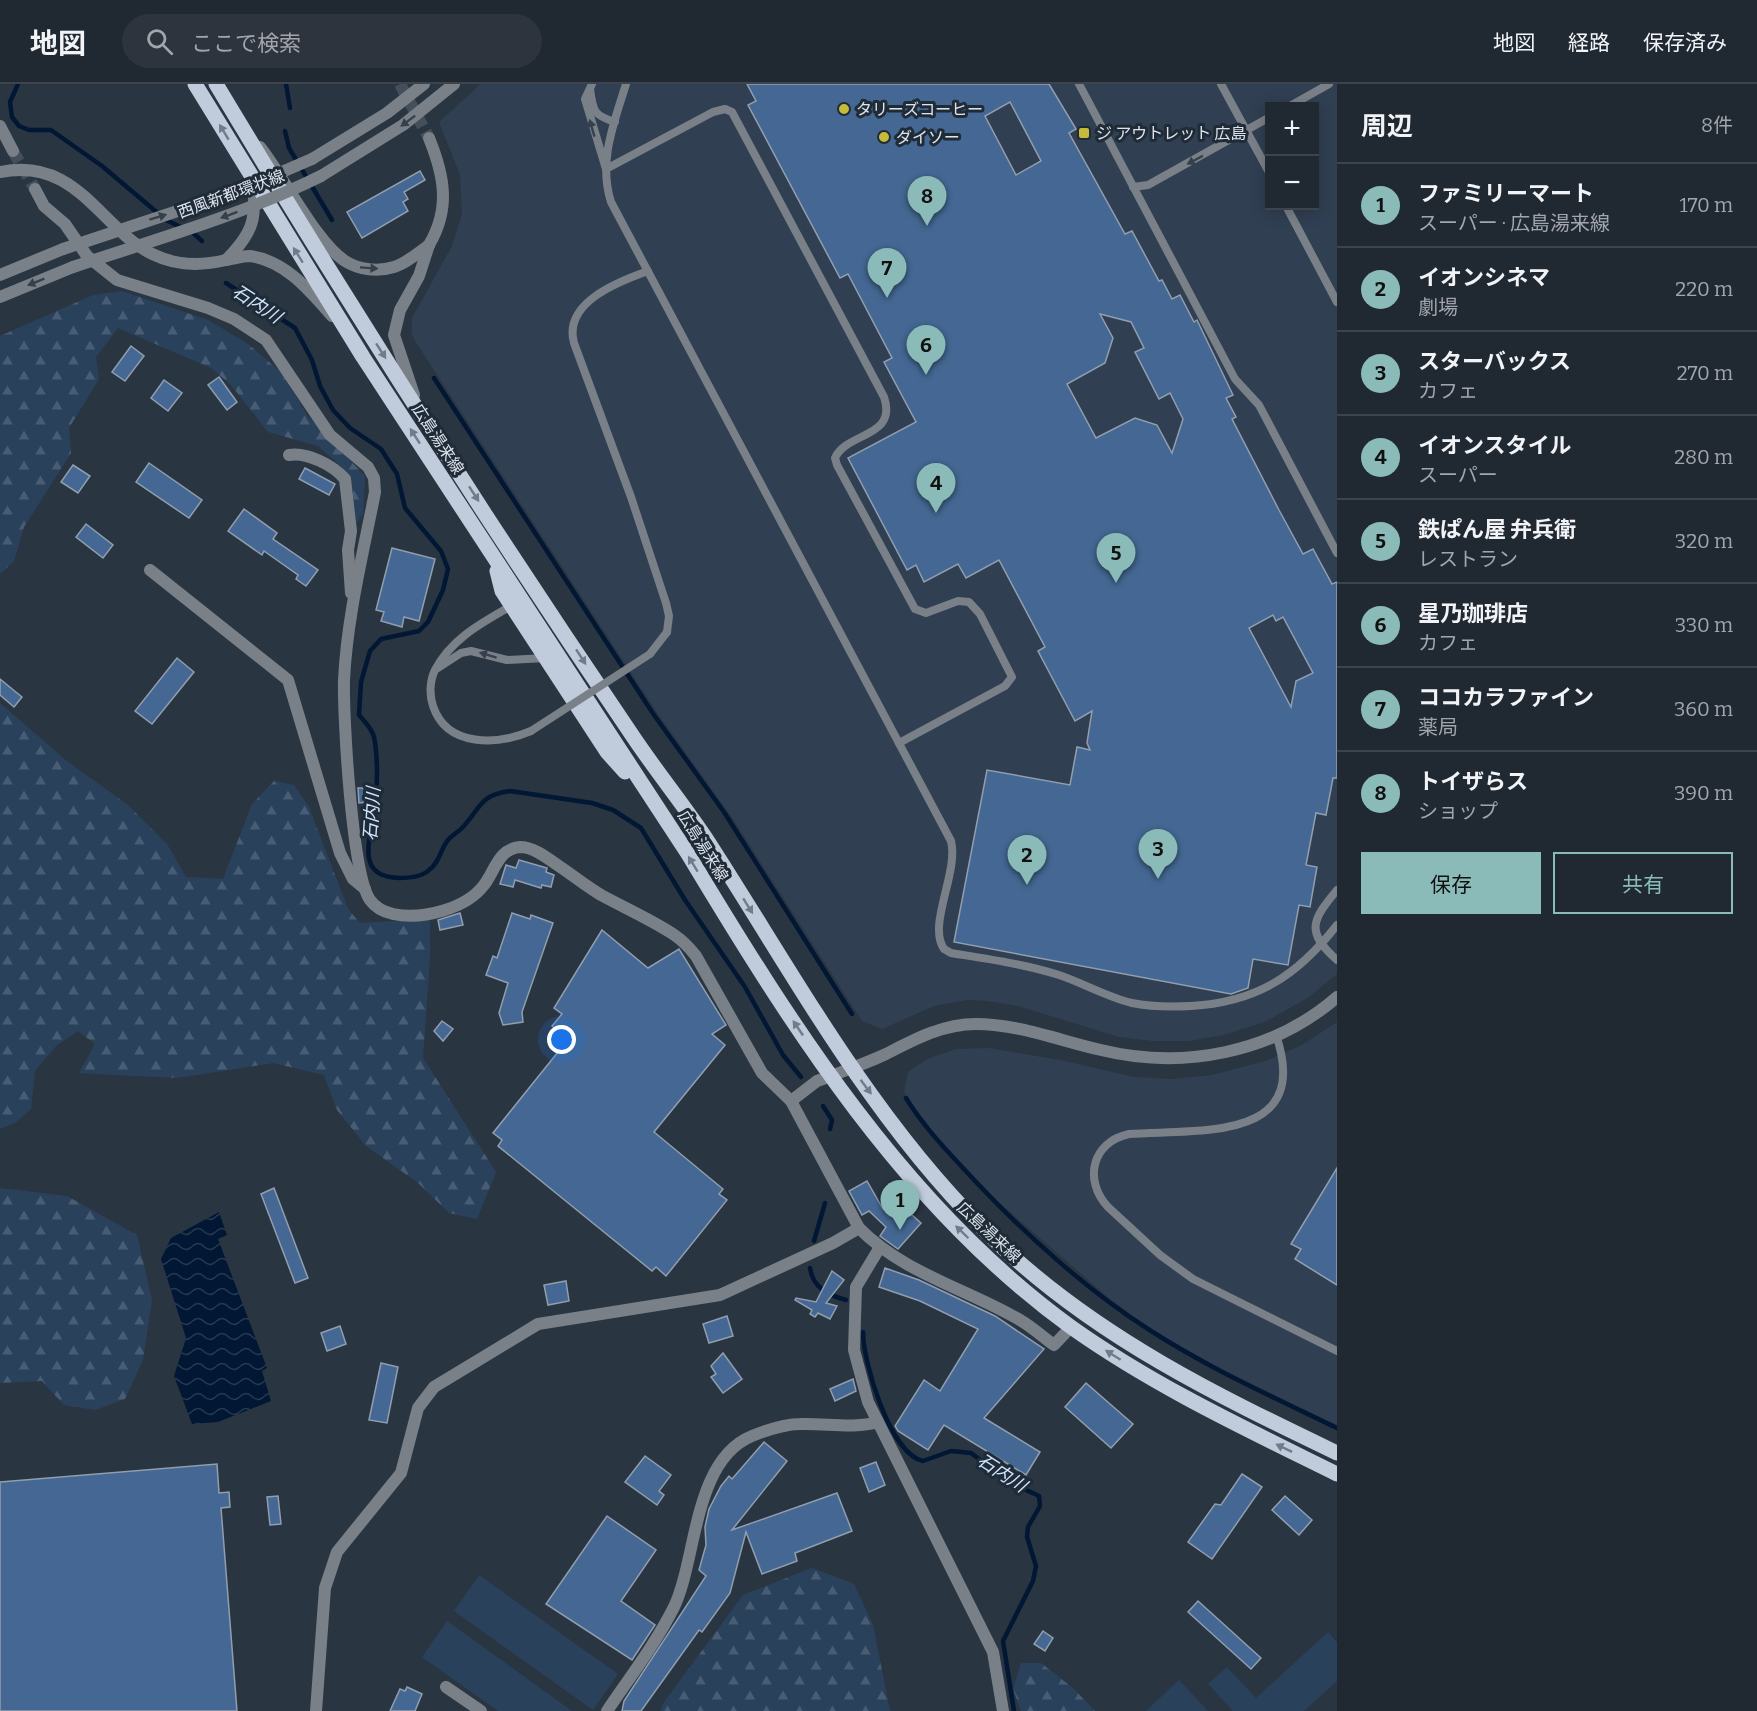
<!DOCTYPE html>
<html lang="ja">
<meta charset="utf-8">
<style>
body{margin:0;font-family:Bitter,"Noto Sans JP",serif;background:#2d343e;color:#f1f3f6}
.controls{position:absolute;right:18px;top:18px;display:grid;overflow:hidden;border-radius:0px;box-shadow:0 3px 15px #0003}
.controls button{width:54px;height:54px;display:grid;place-items:center;padding:0;border:0;border-bottom:2px solid #3d444d;background:#202832;color:#f1f3f6;font:30px sans-serif}
.you{position:absolute;left:562px;top:956px;width:21px;height:21px;margin:-15px;border:4px solid #fff;border-radius:50%;background:#1a73e8;box-shadow:0 0 0 9px #1a73e833}
.badge{display:grid;place-items:center;width:39px;height:39px;border-radius:50%;background:#8bbbb9;color:#111;font-size:20px;font-weight:700}
.pin{position:absolute;translate:-50% -50px;filter:drop-shadow(0 2px 3px #0008)}
.pin::after{content:'';position:absolute;top:32px;width:21px;height:18px;background:inherit;clip-path:polygon(0 0,100% 0,50% 100%)}
.list{margin:0;padding:0;list-style:none}
h2{display:flex;justify-content:space-between;align-items:center;height:78px;margin:0;padding:0 24px;font-size:26px}
h2 small{font-size:20px;font-weight:400;color:#a2a6ac}
.list li{display:grid;grid-template-columns:39px 1fr auto;gap:18px;align-items:center;box-sizing:border-box;height:84px;padding:0 24px;border-top:2px solid #3d444d}
.list b{display:block;font-size:22px;white-space:nowrap}
.list p{margin:0;font-size:20px;white-space:nowrap;color:#a2a6ac}
.list em{font-size:20px;font-style:normal;color:#a2a6ac}
.actions{display:flex;gap:12px;padding:18px 24px}
.actions a{flex:1;padding:14px 0;border:2px solid #8bbbb9;border-radius:0px;text-align:center;font-size:21px;color:#8bbbb9}
.actions .main{background:#8bbbb9;color:#111}
.icon{flex:none;width:33px;height:33px;fill:none;stroke:currentColor;stroke-width:2;stroke-linecap:round;stroke-linejoin:round}
.map{position:relative;flex:none;width:1337px;height:1627px;overflow:hidden}
header{display:flex;align-items:center;gap:36px;box-sizing:border-box;height:84px;padding:0 30px;background:#202832;border-bottom:2px solid #3d444d}
header strong{font-size:28px}
nav{display:flex;gap:33px;margin-inline-start:auto;font-size:21px}
.search{width:420px;height:54px;background:#2d343e;display:flex;align-items:center;gap:15px;box-sizing:border-box;padding:0 21px;border-radius:33px;color:#a2a6ac;font-size:22px}
main{display:flex}
aside{flex:1;background:#202832}
.map>svg:first-child{display:block}
.built{fill:#303f52;fill-rule:evenodd}
.forest{fill:url(#forest-firs)}
.pitch{fill:#2a415c}
.water{fill:url(#water-waves)}
.lines{fill:none;stroke-linecap:round;stroke-linejoin:round}
.stream{stroke:#011733;stroke-width:4.5}
.building{fill:#446893;stroke:#919eae;stroke-width:1.5;fill-rule:evenodd}
.minor-tunnel{stroke:#454f5c;stroke-width:12;stroke-dasharray:12 6;stroke-linecap:butt}
.tertiary-tunnel{stroke:#454f5c;stroke-width:12;stroke-dasharray:12 6;stroke-linecap:butt}
.service{stroke:#7a8087;stroke-width:8}
.minor{stroke:#7a8087;stroke-width:12}
.tertiary{stroke:#7a8087;stroke-width:12}
.primary{stroke:#c0ccdb;stroke-width:15}
.service-bridge{stroke:#7a8087;stroke-width:8}
.tertiary-bridge{stroke:#7a8087;stroke-width:12}
.oneway{fill:#36404c}
.oneway2{fill:#707c8a}
.poi-dot{fill:#c7bb3c;stroke:#202b38;stroke-width:2}
.labels{text-anchor:middle;dominant-baseline:central;stroke-width:6;stroke-linejoin:round;paint-order:stroke}
.poi-label{font-size:16px;fill:#dce3ec;stroke:#202b38;text-anchor:start}
.street-label{font-size:16px;fill:#dce3ec;stroke:#202b38}
.water-label{font-size:18px;font-style:italic;fill:#cee4ff;stroke:#202b38}
</style>
<header>
<strong>地図</strong>
<div class="search"><svg class="icon" aria-label="search" viewBox="0 0 24 24"><circle cx="10" cy="10" r="6"/><path d="M15 15l6 6"/></svg>ここで検索</div>
<nav><a>地図</a><a>経路</a><a>保存済み</a></nav>
</header>
<main>
<div class="map">
<svg width="1337" height="1627" viewBox="0 0 1337 1627">
<defs>
<pattern id="forest-firs" width="22" height="20" patternUnits="userSpaceOnUse" patternTransform="scale(1.5)"><rect width="22" height="20" fill="#2a415c"/><path d="M5 1l3.5 6h-7zM16 11l3.5 6h-7z" fill="#485c74"/></pattern>
<pattern id="water-waves" width="16" height="10" patternUnits="userSpaceOnUse" patternTransform="scale(1.5)"><rect width="16" height="10" fill="#011733"/><path d="M0 5q4-4 8 0t8 0" fill="none" stroke="#253951"/></pattern>
</defs>
<rect width="100%" height="100%" fill="#2a3542"/>
<g class="built">
<path d="M481,0H1337V890L1309,913L1267,937L1224,951L1189,957H1153L1119,953L1018,922L987,917L967,916L934,922L882,945L862,937L733,735L658,630L415,257L412,250V234L452,162L462,130L460,91L439,38ZM1270,22H1314V122H1270Z"/>
<path d="M1337,938V1342L1208,1278L1148,1243L1109,1214L995,1115L919,1033L904,1008L908,988L927,975L956,965L989,964L1065,977L1134,993L1172,995L1212,991L1269,976L1302,961Z"/>
</g>
<g class="forest">
<path d="M122,207L208,236L248,260L282,289L307,331L365,392L363,430L356,439L352,401L344,385L318,362L268,348L231,301L211,284L118,244L96,273L99,295L69,344L71,369L24,443L14,477L0,490V252L93,211Z"/>
<path d="M0,619L68,678L128,721L167,760L186,793L223,795L252,720L274,697L294,701L309,723L348,825L360,839L430,835V874L423,974L496,1088L477,1135L449,1129L418,1099L366,1062L337,1026L324,991L273,979L177,994L79,989L95,960L78,947L56,962L35,987L31,1025L15,1039L0,1045Z"/>
<path d="M0,1104L67,1112L137,1151L152,1216L143,1276L125,1315L95,1326L64,1321L42,1297L0,1299Z"/>
<path d="M812,1484L854,1500L873,1541L890,1627H661L662,1621L743,1511Z"/>
<path d="M1021,1579H1041L1073,1604L1095,1627H1021L1013,1605Z"/>
</g>
<g class="pitch">
<path d="M479,1491L618,1590L593,1626L454,1527Z"/>
<path d="M447,1537L572,1627H498L422,1573Z"/>
<path d="M1328,1548L1337,1558V1597L1304,1627H1233L1208,1600L1227,1583L1256,1614Z"/>
<path d="M1179,1596L1208,1627H1146Z"/>
</g>
<path class="water" d="M219,1128L227,1151L218,1155L267,1284L262,1287L271,1317L218,1338L192,1340L174,1292L186,1254L161,1175L171,1154Z"/>
<g class="lines">
<g class="stream">
<path d="M18,0L10,18L12,33L19,42L29,46H51L102,82L166,136L183,144"/>
<path d="M286,0L290,24"/>
<path d="M285,47L289,64L332,136"/>
<path d="M191,147L202,157"/>
<path d="M226,199L295,244L312,276L320,302L333,326L350,344L381,365L397,390L405,424L441,467L448,485L443,506L428,538L419,547L381,555L370,567L361,598L359,631C366,639 374,647 375,658C378,679 377,706 374,727C371,754 354,793 399,794C409,794 422,793 429,786C440,778 440,766 448,756C452,751 458,748 462,744C481,724 479,711 510,707L592,719L613,726L641,744L685,816L745,903L783,971L801,993"/>
<path d="M434,294L654,631L724,728L852,930"/>
<path d="M906,1014C925,1045 951,1071 976,1098C1024,1149 1088,1207 1148,1245C1208,1284 1273,1313 1337,1344"/>
<path d="M823,1022L832,1036L830,1045"/>
<path d="M814,1157L825,1119"/>
<path d="M810,1184C813,1204 828,1211 846,1216"/>
<path d="M863,1248C863,1278 890,1370 923,1377L951,1367L971,1369L1009,1398L1039,1412L1040,1422L1028,1443L1027,1453L1036,1482L1033,1497L1003,1557L1014,1627"/>
</g>
</g>
<g class="building">
<path d="M747,0H1049L1076,45L1069,49L1125,150L1132,147L1159,197L1162,196L1172,215L1180,211L1194,238L1197,236L1233,311L1226,314L1236,333L1232,335L1279,426L1303,470L1313,465L1332,500L1337,498V694H1333L1326,731L1316,729L1306,781L1317,783L1310,823L1299,821L1288,881L1253,875L1248,904L1231,910L954,858L987,686L1070,701L1077,663L1090,666L1087,659L1092,627L1075,637L1038,567L1045,563L999,476L966,494L958,480L924,498L916,481L907,486L848,374L916,338L884,278L892,274L848,190L840,194L748,21L756,17ZM1010,18L1041,77L1016,91L985,32ZM1100,230L1131,238L1144,264L1135,268L1159,315L1170,309L1183,335L1172,369L1157,341L1135,334L1096,354L1067,300L1105,279L1113,254ZM1273,531L1276,537L1283,533L1313,589L1296,597L1291,623L1249,544Z"/>
<path d="M420,87L425,96L404,108L408,115L403,118L408,127L362,154L347,128Z"/>
<path d="M131,262L144,272L125,297L112,288Z"/>
<path d="M219,293L237,318L227,326L208,301Z"/>
<path d="M164,296L182,309L168,327L151,314Z"/>
<path d="M149,379L202,416L189,434L136,398Z"/>
<path d="M73,381L90,392L78,409L61,398Z"/>
<path d="M305,384L335,400L329,411L299,395Z"/>
<path d="M244,425L277,449L273,455L318,486L306,502L296,495L298,491L264,467L262,471L228,447Z"/>
<path d="M86,440L113,461L103,474L76,453Z"/>
<path d="M392,464L435,475L419,537L404,533L402,543L381,537L384,528L376,526Z"/>
<path d="M177,574L194,588L152,640L135,627Z"/>
<path d="M0,595L22,613L14,623L0,611Z"/>
<path d="M358,704H368V718L359,719Z"/>
<path d="M519,776L547,784L546,788L554,791L551,803L542,801L541,804L515,796L513,803L500,800L506,781L516,784Z"/>
<path d="M460,829L463,841L440,846L438,836Z"/>
<path d="M512,829L530,835L531,831L553,839L522,928L523,938L503,941L499,929L508,899L486,891L493,872L497,874Z"/>
<path d="M602,846L648,884L679,865L726,941L712,950L725,961L654,1048L723,1105L719,1110L727,1116L666,1192L656,1183L652,1187L498,1062L502,1056L493,1049L562,963L556,957L562,950L552,942L562,930L554,924Z"/>
<path d="M442,937L453,945L443,957L434,947Z"/>
<path d="M1337,1084V1201L1295,1175L1301,1165L1291,1160Z"/>
<path d="M867,1097L883,1125L892,1113L921,1139L898,1165L880,1152L886,1143L869,1127L862,1131L849,1107Z"/>
<path d="M274,1104L308,1194L295,1199L261,1110Z"/>
<path d="M885,1184L919,1196L995,1232L1044,1265L984,1334L1040,1368L1026,1391L944,1341L928,1366L898,1347L895,1342L924,1296L940,1307L978,1245L920,1217L879,1203Z"/>
<path d="M832,1187L844,1196L826,1219L837,1222L830,1235L818,1229L815,1233L810,1230L812,1226L795,1216L796,1214L816,1218Z"/>
<path d="M566,1197L569,1217L548,1221L544,1201Z"/>
<path d="M727,1232L733,1252L709,1259L703,1240Z"/>
<path d="M340,1242L346,1260L327,1267L321,1249Z"/>
<path d="M723,1269L742,1295L723,1309L711,1293L716,1290L711,1282Z"/>
<path d="M381,1279L398,1283L387,1339L369,1336Z"/>
<path d="M853,1295L856,1307L835,1317L830,1305Z"/>
<path d="M1086,1299L1133,1340L1111,1364L1065,1323Z"/>
<path d="M764,1358L787,1377L732,1446L837,1409L852,1447L795,1469L797,1477L762,1490L746,1448L730,1509L702,1548L699,1546L641,1627H622L624,1617L706,1492L699,1486L706,1461L705,1443L709,1425L721,1402L729,1392L732,1395Z"/>
<path d="M645,1372L671,1391L659,1407L664,1411L657,1421L625,1398Z"/>
<path d="M876,1378L885,1401L869,1408L860,1384Z"/>
<path d="M217,1380L219,1409L229,1408L230,1423L221,1424L237,1627H0V1398Z"/>
<path d="M1242,1390L1262,1403L1212,1475L1188,1458L1215,1420L1221,1421Z"/>
<path d="M278,1412L281,1440L270,1441L267,1413Z"/>
<path d="M1285,1412L1312,1436L1299,1451L1272,1426Z"/>
<path d="M607,1432L656,1466L621,1517L655,1541L632,1576L546,1520Z"/>
<path d="M1198,1517L1261,1574L1251,1585L1188,1528Z"/>
<path d="M1043,1547L1053,1554L1045,1567L1034,1560Z"/>
<path d="M407,1603L422,1610L415,1627H390L400,1605L405,1607Z"/>
</g>
<g class="lines">
<path class="minor-tunnel" d="M13,67L35,105"/>
<path class="tertiary-tunnel" d="M400,0L429,54"/>
<g class="service">
<path d="M592,0L585,15L606,85L713,28L725,25L732,28L884,313C898,354 846,348 835,374L837,381L915,525L926,529L958,517L969,518L980,530L1012,593L1005,602L899,659"/>
<path d="M626,0C614,39 598,77 611,118L951,757C959,788 927,841 944,865L951,869C988,875 1024,880 1059,891C1083,899 1107,913 1132,919C1151,923 1171,923 1191,922C1257,918 1297,892 1337,841"/>
<path d="M1079,0L1235,295L1259,321L1337,469"/>
<path d="M1221,0L1270,90"/>
<path d="M590,5C593,27 593,31 615,38"/>
<path d="M1290,22L1329,0"/>
<path d="M1133,103L1148,101L1270,33"/>
<path d="M1286,122L1337,218"/>
<path d="M648,187C617,198 563,219 574,259L631,413L666,519L669,532L667,548"/>
<path d="M511,522C482,539 452,554 435,586C430,596 429,610 433,622C447,664 498,661 531,647"/>
<path d="M438,584L461,569L471,567L507,576L546,574"/>
<path d="M1276,951C1313,1059 1199,1045 1129,1050C1092,1058 1083,1096 1108,1123L1160,1171L1193,1195L1337,1267"/>
</g>
<g class="minor">
<path d="M0,42L13,67"/>
<path d="M260,63C284,93 316,158 345,177C359,186 378,188 394,183C407,179 418,169 429,161"/>
<path d="M35,105L44,122L65,140L87,172L117,196L208,224L234,235L266,256L330,351L368,383L374,394L375,408C363,470 347,533 344,596C343,632 352,791 370,816C375,823 384,828 393,830C422,836 466,825 484,801C495,787 498,765 520,763C533,763 546,773 556,780C571,790 586,802 601,811C625,824 650,835 673,850C682,856 689,863 696,872L762,989L791,1017L859,1144C903,1189 967,1205 1020,1236C1032,1243 1043,1253 1054,1261L1071,1243"/>
<path d="M226,176C233,175 243,172 250,172C286,177 310,207 332,232"/>
<path d="M226,176C253,149 257,135 253,97"/>
<path d="M414,311L394,251L400,226L419,192L429,161"/>
<path d="M289,371C307,368 333,381 345,395L351,447L348,466L351,509"/>
<path d="M150,486L288,596L340,769L353,795L365,805"/>
<path d="M791,1017L817,997L831,992"/>
<path d="M880,1163L856,1203L854,1266L868,1318L993,1568L1003,1627"/>
<path d="M446,1603L481,1627"/>
<path d="M316,1627L325,1504L337,1468L401,1389L418,1324L434,1303L538,1240L720,1211L833,1159L859,1144"/>
<path d="M607,1627C630,1593 656,1559 674,1523C697,1475 693,1376 752,1352C767,1346 784,1340 800,1340C826,1339 854,1345 878,1338"/>
</g>
<g class="tertiary">
<path d="M429,54C444,91 451,124 429,161"/>
<path d="M312,75L387,29L424,0"/>
<path d="M0,88C105,67 107,205 226,176"/>
<path d="M321,92L403,41L454,0"/>
<path d="M0,191L63,165"/>
<path d="M0,213L73,183"/>
<path d="M831,992C849,985 869,978 886,970C915,955 943,940 976,940C1018,940 1061,957 1101,966C1183,986 1273,969 1337,913"/>
</g>
<g class="primary">
<path d="M195,0L363,273L688,770C792,943 905,1123 1071,1243C1154,1302 1246,1345 1337,1390"/>
<path d="M216,0C348,220 486,436 630,648C655,686 684,721 709,759C798,897 878,1047 1000,1161C1099,1254 1216,1311 1337,1369"/>
<path d="M497,487L502,507L607,668L625,688"/>
</g>
<g class="service-bridge">
<path d="M531,647L650,570L667,548"/>
<path d="M1337,806C1312,836 1305,848 1337,876"/>
</g>
<g class="tertiary-bridge">
<path d="M63,165L238,107L312,75"/>
<path d="M73,183C157,155 242,131 321,92"/>
</g>
</g>
<defs><path id="oneway-solid" d="M-6-.8H1V-3.2L6.5 0L1 3.2V.8H-6Z" transform="scale(1.5)"/></defs>
<g class="oneway">
<use href="#oneway-solid" transform="translate(408 37) rotate(143)"/>
<use href="#oneway-solid" transform="translate(592 44) rotate(-106)"/>
<use href="#oneway-solid" transform="translate(1195 76) rotate(152)"/>
<use href="#oneway-solid" transform="translate(229 131) rotate(160)"/>
<use href="#oneway-solid" transform="translate(158 133) rotate(-17)"/>
<use href="#oneway-solid" transform="translate(369 184) rotate(4)"/>
<use href="#oneway-solid" transform="translate(36 198) rotate(158)"/>
<use href="#oneway-solid" transform="translate(488 571) rotate(-163)"/>
</g>
<g class="oneway2">
<use href="#oneway-solid" transform="translate(224 48) rotate(-121)"/>
<use href="#oneway-solid" transform="translate(298 171) rotate(-122)"/>
<use href="#oneway-solid" transform="translate(381 267) rotate(57)"/>
<use href="#oneway-solid" transform="translate(415 352) rotate(-123)"/>
<use href="#oneway-solid" transform="translate(474 410) rotate(57)"/>
<use href="#oneway-solid" transform="translate(581 573) rotate(57)"/>
<use href="#oneway-solid" transform="translate(693 780) rotate(-121)"/>
<use href="#oneway-solid" transform="translate(748 822) rotate(58)"/>
<use href="#oneway-solid" transform="translate(798 944) rotate(-124)"/>
<use href="#oneway-solid" transform="translate(866 1003) rotate(53)"/>
<use href="#oneway-solid" transform="translate(962 1148) rotate(-136)"/>
<use href="#oneway-solid" transform="translate(1113 1271) rotate(-148)"/>
<use href="#oneway-solid" transform="translate(1284 1364) rotate(-154)"/>
</g>
<g class="poi-dot">
<circle cx="844" cy="25" r="6"/>
<rect x="1078" y="43" width="12" height="12" rx="3"/>
<circle cx="884" cy="53" r="6"/>
</g>
<g class="labels">
<g class="poi-label">
<text x="856" y="25">タリーズコーヒー</text>
<text x="1096" y="49">ジ アウトレット 広島</text>
<text x="896" y="53">ダイソー</text>
</g>
<g class="street-label">
<text transform="translate(231 110) rotate(-20)">西風新都環状線</text>
<text transform="translate(438 355) rotate(57)">広島湯来線</text>
<text transform="translate(703 762) rotate(58)">広島湯来線</text>
<text transform="translate(989 1148) rotate(43)">広島湯来線</text>
</g>
<g class="water-label">
<text transform="translate(257 220) rotate(33)">石内川</text>
<text transform="translate(372 730) rotate(-86)">石内川</text>
<text transform="translate(1002 1389) rotate(33)">石内川</text>
</g>
</g>
</svg>
<div class="controls">
<button>+</button>
<button>−</button>
</div>
<div class="you"></div>
<div class="pin badge" style="left:900px;top:1146px">1</div>
<div class="pin badge" style="left:1027px;top:801px">2</div>
<div class="pin badge" style="left:1158px;top:795px">3</div>
<div class="pin badge" style="left:936px;top:429px">4</div>
<div class="pin badge" style="left:1116px;top:499px">5</div>
<div class="pin badge" style="left:926px;top:291px">6</div>
<div class="pin badge" style="left:887px;top:214px">7</div>
<div class="pin badge" style="left:927px;top:142px">8</div>
</div>
<aside>
<h2>周辺<small>8件</small></h2>
<ul class="list">
<li><span class="badge">1</span><div><b>ファミリーマート</b><p>スーパー · 広島湯来線</p></div><em>170 m</em></li>
<li><span class="badge">2</span><div><b>イオンシネマ</b><p>劇場</p></div><em>220 m</em></li>
<li><span class="badge">3</span><div><b>スターバックス</b><p>カフェ</p></div><em>270 m</em></li>
<li><span class="badge">4</span><div><b>イオンスタイル</b><p>スーパー</p></div><em>280 m</em></li>
<li><span class="badge">5</span><div><b>鉄ぱん屋 弁兵衛</b><p>レストラン</p></div><em>320 m</em></li>
<li><span class="badge">6</span><div><b>星乃珈琲店</b><p>カフェ</p></div><em>330 m</em></li>
<li><span class="badge">7</span><div><b>ココカラファイン</b><p>薬局</p></div><em>360 m</em></li>
<li><span class="badge">8</span><div><b>トイザらス</b><p>ショップ</p></div><em>390 m</em></li>
</ul>
<div class="actions"><a class="main">保存</a><a>共有</a></div>
</aside>
</main>
